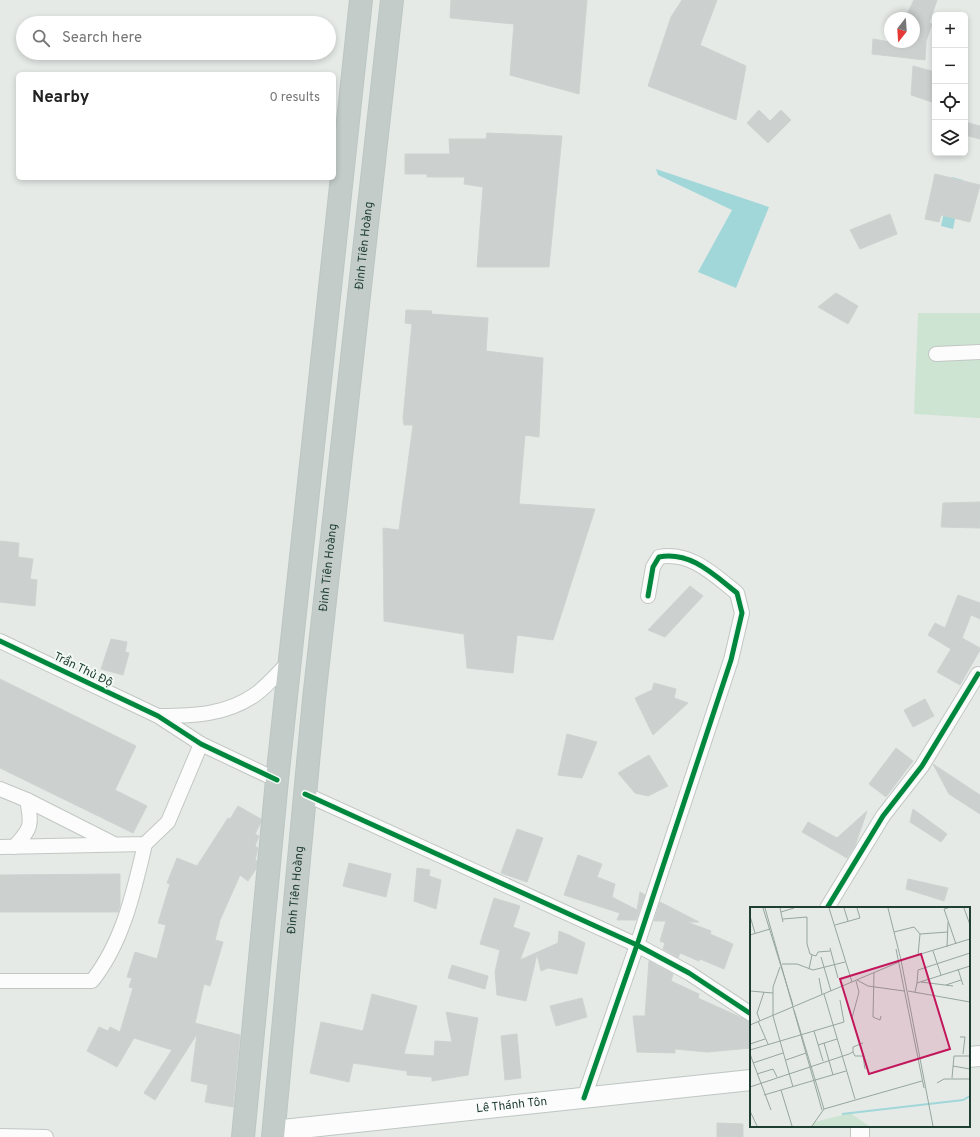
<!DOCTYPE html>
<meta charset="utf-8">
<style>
body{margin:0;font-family:Overpass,sans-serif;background:#f2f2f2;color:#222}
.controls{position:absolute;right:12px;top:12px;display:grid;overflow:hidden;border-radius:6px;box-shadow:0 2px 6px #0003}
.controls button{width:36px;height:36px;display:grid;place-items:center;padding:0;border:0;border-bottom:1px solid #e0e0e0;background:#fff;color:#222;font:20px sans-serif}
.compass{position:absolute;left:884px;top:12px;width:36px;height:36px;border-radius:50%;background:#fff;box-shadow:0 2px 6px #0003;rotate:197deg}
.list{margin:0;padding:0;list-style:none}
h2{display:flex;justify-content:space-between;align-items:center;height:52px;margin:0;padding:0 16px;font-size:17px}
h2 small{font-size:13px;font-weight:400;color:#767676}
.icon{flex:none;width:22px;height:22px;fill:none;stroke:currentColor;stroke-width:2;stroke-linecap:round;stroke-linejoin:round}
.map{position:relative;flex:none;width:980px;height:1137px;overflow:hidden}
.search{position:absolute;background:#fff;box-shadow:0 2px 6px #0003;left:16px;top:16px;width:320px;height:44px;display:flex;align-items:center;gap:10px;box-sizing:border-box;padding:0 14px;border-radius:22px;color:#767676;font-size:15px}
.panel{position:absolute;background:#fff;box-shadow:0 2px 6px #0003;left:16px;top:72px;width:320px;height:108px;border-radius:6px}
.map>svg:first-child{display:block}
.green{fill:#cde4d2}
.water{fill:#a2d7da}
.building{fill:#ccd1cf;stroke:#cdd3d0}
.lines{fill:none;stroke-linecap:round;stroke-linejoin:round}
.minor-casing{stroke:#c2c7c4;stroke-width:16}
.tertiary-casing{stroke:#c2c7c4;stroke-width:20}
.secondary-casing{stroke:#bec6c3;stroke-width:22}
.trunk-casing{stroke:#bcc6c2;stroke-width:24}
.minor{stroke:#fbfcfb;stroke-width:14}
.tertiary{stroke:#fbfcfb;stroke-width:18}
.secondary{stroke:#fbfcfb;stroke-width:20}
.trunk{stroke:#c4ccca;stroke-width:22}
.cycleway-casing{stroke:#f2f9f5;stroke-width:8}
.cycleway{stroke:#00873e;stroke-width:5}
.labels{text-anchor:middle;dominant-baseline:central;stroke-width:4;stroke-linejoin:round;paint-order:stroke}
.street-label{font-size:12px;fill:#203f34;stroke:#f2f9f5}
.inset-river{fill:none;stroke:#a2d7da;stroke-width:2}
.inset-road{fill:none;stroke:#96a69f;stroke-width:1}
.view{fill:#c2185b;fill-opacity:0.15;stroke:#c2185b;stroke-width:2}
.inset-edge{fill:none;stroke:#203f34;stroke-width:2}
</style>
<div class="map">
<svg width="980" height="1137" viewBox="0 0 980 1137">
<rect width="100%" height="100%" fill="#e5eae7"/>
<path class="green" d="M918,313H980V418L914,414Z"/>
<g class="water">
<path d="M656,169L769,207L736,288L698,272L732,210L658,175Z"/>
<path d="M952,177L963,180L953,229L941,226Z"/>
</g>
<g class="building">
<path d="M451,0H587L579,94L510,75L514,24L450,18Z"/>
<path d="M682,0H717L700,45L746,66L736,120L648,86L671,17Z"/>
<path d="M914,0H937L929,23L932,24L926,41L925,60L872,54L873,39L890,42H914V18H905Z"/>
<path d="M913,66L935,72V103L911,95Z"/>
<path d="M759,110L770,121L781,110L791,120L768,143L747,123Z"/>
<path d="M965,122L980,126V139L965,135Z"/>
<path d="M487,133L562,136L549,267H477L483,187L464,184L465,177H427V174H405V154H450L449,139H486Z"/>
<path d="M935,174L980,185L970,222L941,215L939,222L925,219Z"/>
<path d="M890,214L897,234L860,249L850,230Z"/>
<path d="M836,293L858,306L848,324L818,307Z"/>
<path d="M406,310L432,311L431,314L488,318L486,351L543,358L539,437L525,435L519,504L595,509L553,640L517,635L513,673L467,668L464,634L384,621L383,528L399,530L413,425H404L403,418L412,324L405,323Z"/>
<path d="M980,502V528L941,527L943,503Z"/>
<path d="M0,541L19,543L18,557L33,559L30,579L37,580L35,606L0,602Z"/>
<path d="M690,586L703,596L665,637L648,630Z"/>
<path d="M958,595L980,603V619L971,615L962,638L980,648V650L960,685L937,672L951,649L928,635L935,623L945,628Z"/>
<path d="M111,639L127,642L125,652L129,653L123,675L101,669Z"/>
<path d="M0,679L136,746L115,790L147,806L133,833L0,768Z"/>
<path d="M654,683L676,689L674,698L688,703L653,735L635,698L652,690Z"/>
<path d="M925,699L934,716L913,727L904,710Z"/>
<path d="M567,734L597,742L582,778L558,775Z"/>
<path d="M896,748L913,761L886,797L869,784Z"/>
<path d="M649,755L668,786L648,796L635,793L618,773Z"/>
<path d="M933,764L980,795V814L949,794Z"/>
<path d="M238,806L261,819L260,824L255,834L259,836L255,846L258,848L255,860L257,861L256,869L248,881L240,875L220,920L215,940L223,942L210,986L204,984L195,1023L240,1035L233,1107L205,1102L208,1085L191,1081L197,1034L155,1100L144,1093L172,1050L134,1038L117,1067L87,1051L99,1027L108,1031L110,1027L120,1032L133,988L129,987L132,978L127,977L135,952L157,959L166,925L158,923L170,884L167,883L177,858L197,866L228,818L230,819Z"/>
<path d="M913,809L947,834L941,842L910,822Z"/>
<path d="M867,811L855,846L847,858L802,832L808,822L837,838Z"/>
<path d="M517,829L543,838L527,882L501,873Z"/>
<path d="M578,855L602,864L597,877L615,884L612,897L637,910L640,892L645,895L636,920H617L620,913L564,895Z"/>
<path d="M349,863L391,874L386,897L343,886Z"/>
<path d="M417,868L430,870L429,876L441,880L436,909L414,901Z"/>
<path d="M120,874V905L118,912H0V875Z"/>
<path d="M908,879L948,888L944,901L906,889Z"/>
<path d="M494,898L520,906L513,927L530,933L520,960L558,943L559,931L569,935L585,943L577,974L548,968L541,971L537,954L526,1001L497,995L495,972L500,950L480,944Z"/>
<path d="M660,902L699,922H687L711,931L710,934L733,944L724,969L700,959L699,961L680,953L678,958L663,949L665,943L660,941L666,921H654Z"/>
<path d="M649,961L673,974L671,981L699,994L698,998L751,1022V1048L707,1052L675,1049V1053L637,1052L633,1016H645Z"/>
<path d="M452,965L488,976L485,989L448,978Z"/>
<path d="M372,994L417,1006L404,1054L434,1056L435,1041L452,1042L446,1012L478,1018L468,1075L432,1081V1077L407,1075V1071L353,1063L349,1082L310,1073L321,1022L363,1031Z"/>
<path d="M582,998L587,1017L556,1026L550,1006Z"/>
<path d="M517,1034L521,1078L505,1080L501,1036Z"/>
<path d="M717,1123L743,1124V1137H717Z"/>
</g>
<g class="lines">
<g class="minor-casing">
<g id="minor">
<path d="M936,354L980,352"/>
<path d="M0,641L158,716L201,744L277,780"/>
<path d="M159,716C193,716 227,715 256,694C268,685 278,673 289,662"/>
<path d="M0,789L27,800L112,843"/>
<path d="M305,794L637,945L689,973L751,1014"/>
<path d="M0,847L145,844L168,822L201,744"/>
<path d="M14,847C32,828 32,825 27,800"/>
<path d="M827,908L883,816L922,766L978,674"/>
<path d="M0,981H92C123,942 134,891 145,844"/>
<path d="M584,1098L637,945L731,660L742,613L737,593C714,575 691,551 659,557L653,567L648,596"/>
<path d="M0,1136L46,1137"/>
</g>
</g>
<g class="tertiary-casing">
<path id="tertiary" d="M860,1126V1137"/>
</g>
<g class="secondary-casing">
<g id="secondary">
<path d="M969,1057L980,1056"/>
<path id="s1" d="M273,1131L751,1080"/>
</g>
</g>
<g class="trunk-casing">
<g id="trunk">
<path d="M243,1137L277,780L361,0"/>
<path id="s2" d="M273,1137L314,699L392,0"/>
</g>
</g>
<use href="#minor" class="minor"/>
<use href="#tertiary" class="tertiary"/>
<use href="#secondary" class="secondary"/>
<use href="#trunk" class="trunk"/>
<g class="cycleway-casing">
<g id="cycleway">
<path d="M0,641L158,716L201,744L277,780"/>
<path d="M305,794L637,945L689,973L751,1014"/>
<path d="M827,908L883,816L922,766L978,674"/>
<path d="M584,1098L637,945L731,660L742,613L737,593C714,575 691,551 659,557L653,567L648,596"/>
</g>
</g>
<use href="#cycleway" class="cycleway"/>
</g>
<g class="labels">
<g class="street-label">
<text stroke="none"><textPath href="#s2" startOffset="896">Đinh Tiên Hoàng</textPath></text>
<text stroke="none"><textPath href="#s2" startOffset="572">Đinh Tiên Hoàng</textPath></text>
<text transform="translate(83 670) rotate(26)">Trần Thủ Độ</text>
<text stroke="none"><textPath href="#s2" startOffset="248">Đinh Tiên Hoàng</textPath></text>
<text stroke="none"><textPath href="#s1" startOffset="240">Lê Thánh Tôn</textPath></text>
</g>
</g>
<g transform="translate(750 907)">
<rect width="220" height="220" fill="#e5eae7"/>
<path d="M100,206L119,219H62L65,215Z" fill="#cde4d2"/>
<path class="inset-river" d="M92,207L213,193L220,189"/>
<path class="inset-road" d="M13,1L43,98M15,1L72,203M30,1L33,15M79,1L102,75M94,1L98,14M138,1L151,53L183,219M198,1L194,2L206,37M214,1L220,18M31,5L44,1M0,9L5,26M33,12L57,10V37L60,47L66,49L68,45L80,44M85,18L110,11L107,1M144,25L164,20L170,27M0,28L20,22M197,40L198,15M80,41L88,71M146,42L174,181M183,44L191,68M168,48L170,27L198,25M71,50L81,84M151,53L220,32M32,57H47L63,63L95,55M30,60L23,80V109L43,180M59,62L62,48M208,62L213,78M124,66L123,110L130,113L131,109M69,71L72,87M107,73L118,79L154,84M171,75L203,79M167,76L168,63L220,46M196,78L211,73M0,84L23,86M158,84L220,95M165,85L167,76L220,59M74,87L105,192M44,103L74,202M102,111L109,85L106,74M8,114L18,137M10,114L7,106L14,85M0,118L149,55M64,124L73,154M210,130H215L213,147M74,136L83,168M0,137L15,132M68,138L87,132M0,143L94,115L90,93M103,145L105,149H113L115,162M0,147L21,203M36,153L56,146M3,156L33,146M203,159L220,162M7,167L23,162L27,170M202,171L204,149H220M187,176L194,172H220M0,180L99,147L103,145V140L113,136M31,183L42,219M14,188L96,164M0,204L7,219M62,219L74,202L172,174"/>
<path class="view" d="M171,47L200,142L119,167L90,72Z"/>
<rect width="220" height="220" class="inset-edge"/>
</g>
</svg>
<div class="controls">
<button>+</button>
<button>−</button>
<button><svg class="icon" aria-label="locate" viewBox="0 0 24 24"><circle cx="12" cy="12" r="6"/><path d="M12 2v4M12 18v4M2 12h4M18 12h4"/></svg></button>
<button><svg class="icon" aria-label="layers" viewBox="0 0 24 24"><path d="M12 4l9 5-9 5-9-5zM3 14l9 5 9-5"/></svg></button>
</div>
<svg class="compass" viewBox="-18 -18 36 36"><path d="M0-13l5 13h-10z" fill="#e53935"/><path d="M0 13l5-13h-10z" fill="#767676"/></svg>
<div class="search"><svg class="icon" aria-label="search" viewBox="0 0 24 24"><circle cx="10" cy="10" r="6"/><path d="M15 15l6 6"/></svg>Search here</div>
<section class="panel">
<h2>Nearby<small>0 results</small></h2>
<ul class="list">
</ul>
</section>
</div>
